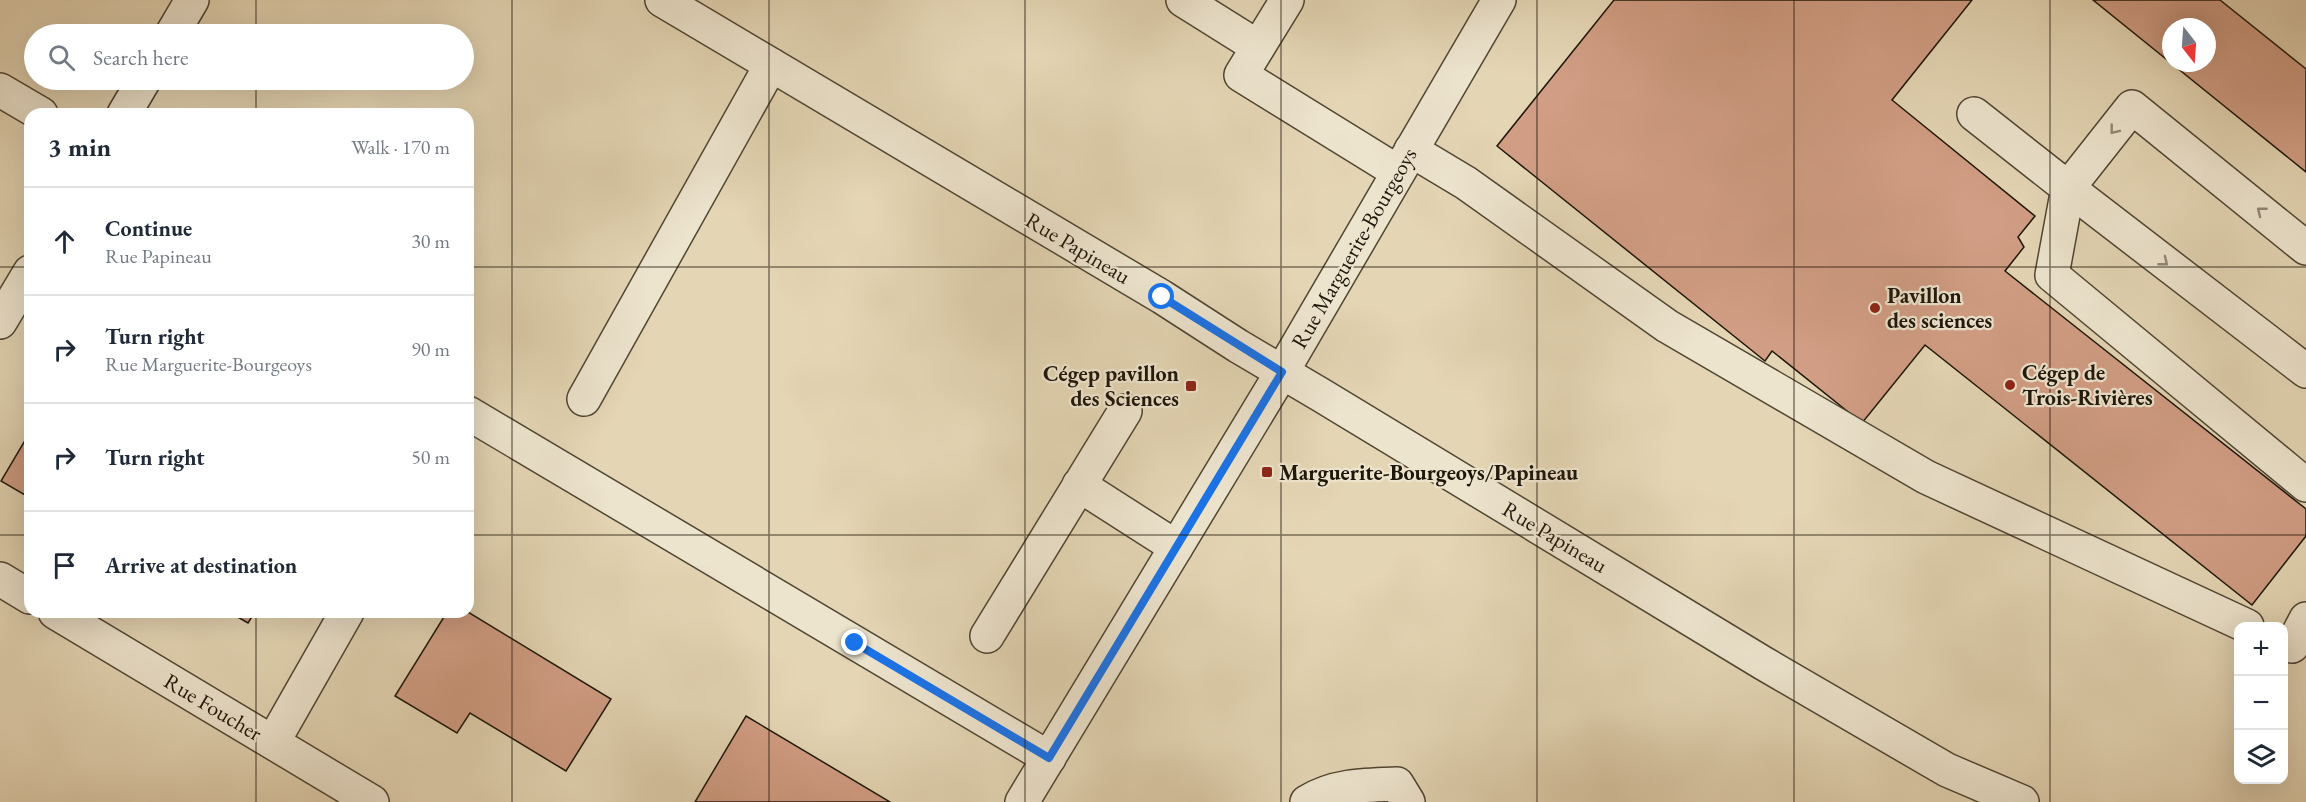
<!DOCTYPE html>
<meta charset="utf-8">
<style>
body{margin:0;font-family:"EB Garamond",serif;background:#f2f2f3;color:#1f2937}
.controls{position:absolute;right:18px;bottom:18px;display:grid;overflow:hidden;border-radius:12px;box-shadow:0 6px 24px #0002}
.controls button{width:54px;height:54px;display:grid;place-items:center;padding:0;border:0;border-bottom:2px solid #e0e1e3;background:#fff;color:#1f2937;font:30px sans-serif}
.compass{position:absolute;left:2162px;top:18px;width:54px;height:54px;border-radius:50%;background:#fff;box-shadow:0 6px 24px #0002;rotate:163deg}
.stop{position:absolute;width:18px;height:18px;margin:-14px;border:4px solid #1a73e8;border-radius:50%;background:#fff}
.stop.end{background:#1a73e8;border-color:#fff;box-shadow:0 2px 6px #0008}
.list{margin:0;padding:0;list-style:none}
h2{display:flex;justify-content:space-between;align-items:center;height:78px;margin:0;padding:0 24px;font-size:26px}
h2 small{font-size:20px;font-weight:400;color:#747a83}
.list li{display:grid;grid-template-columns:39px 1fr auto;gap:18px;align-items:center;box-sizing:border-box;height:108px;padding:0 24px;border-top:2px solid #e0e1e3}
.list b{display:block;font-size:22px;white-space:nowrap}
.list p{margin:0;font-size:20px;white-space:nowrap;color:#747a83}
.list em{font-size:20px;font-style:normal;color:#747a83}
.icon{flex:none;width:33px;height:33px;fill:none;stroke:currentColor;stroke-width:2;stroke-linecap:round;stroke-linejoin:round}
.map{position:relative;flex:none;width:2306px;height:802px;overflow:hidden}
.search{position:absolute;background:#fff;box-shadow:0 6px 24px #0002;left:24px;top:24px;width:450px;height:66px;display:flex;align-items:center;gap:15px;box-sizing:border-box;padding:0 21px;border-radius:33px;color:#747a83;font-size:22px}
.panel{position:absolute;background:#fff;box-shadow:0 6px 24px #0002;left:24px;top:108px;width:450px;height:510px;border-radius:18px}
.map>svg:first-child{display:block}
.building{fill:#d19d84;stroke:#1e160a;stroke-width:1.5}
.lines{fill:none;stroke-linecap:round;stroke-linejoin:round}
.minor-casing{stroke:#504634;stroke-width:36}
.minor{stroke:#ede4ce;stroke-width:33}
.oneway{stroke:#908776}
.route{stroke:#1a73e8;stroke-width:8}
.grid{fill:none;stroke:#1e160a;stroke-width:1.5;stroke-opacity:0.55}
.poi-dot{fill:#8f2418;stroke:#ede4ce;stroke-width:2}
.labels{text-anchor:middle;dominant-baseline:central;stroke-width:4.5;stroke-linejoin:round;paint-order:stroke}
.street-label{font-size:22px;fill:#1e160a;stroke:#ede4ce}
.poi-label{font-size:22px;font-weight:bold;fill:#1e160a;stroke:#ede4ce;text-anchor:start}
</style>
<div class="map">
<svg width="2306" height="802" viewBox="0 0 2306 802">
<rect width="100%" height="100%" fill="#e4d5b4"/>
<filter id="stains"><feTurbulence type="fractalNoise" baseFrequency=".00333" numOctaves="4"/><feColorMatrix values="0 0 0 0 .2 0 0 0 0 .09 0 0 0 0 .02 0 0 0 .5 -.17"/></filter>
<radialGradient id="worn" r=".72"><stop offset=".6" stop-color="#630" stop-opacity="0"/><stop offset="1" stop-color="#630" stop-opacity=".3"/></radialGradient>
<g class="building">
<path d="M1614,0H1972L1892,100L2035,216L2018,237L2024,247L2005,271L2306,509V536L2252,605L1925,345L1862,423L1772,351L1765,361L1497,146Z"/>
<path d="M2093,0H2220L2306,69V172L2171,63H2207V27H2171V63Z"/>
<path d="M30,432V498L1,481Z"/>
<path d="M229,612H255L248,623Z"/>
<path d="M447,612H468L611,699L566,771L470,713L457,733L395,696Z"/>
<path d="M746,716L890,802H695Z"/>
</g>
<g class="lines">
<g class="minor-casing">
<g id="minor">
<path d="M662,0L1162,297L1238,346L1321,395L1763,663L1947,770L2022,802"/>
<path d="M1183,0L1258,47"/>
<path d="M1287,0L1241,75L1398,172"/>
<path d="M172,34L192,0"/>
<path d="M0,90L41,114"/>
<path d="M124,114L144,80"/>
<path d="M1974,114L2068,188L2052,275L2306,485"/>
<path d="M1411,150L1466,183L1667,326L1926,477L2247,626"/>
<path d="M2306,248L2132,107L2068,188L2306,371"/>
<path d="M0,322L30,272"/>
<path d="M584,399L771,65"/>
<path d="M468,413L1049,758"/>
<path d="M1079,485L1176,547"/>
<path d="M0,579L30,597"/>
<path d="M55,612L372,802"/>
<path d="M987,636L1125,411"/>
<path d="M2292,646L2306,619"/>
<path d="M273,742L347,612"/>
<path d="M1022,802L1282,372L1499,0"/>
<path d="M1307,802C1334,785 1366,785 1397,784L1408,802"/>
</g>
</g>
<use href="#minor" class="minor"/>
</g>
<defs><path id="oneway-chevron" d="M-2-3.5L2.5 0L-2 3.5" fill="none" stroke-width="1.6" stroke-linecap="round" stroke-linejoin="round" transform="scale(1.5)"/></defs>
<g class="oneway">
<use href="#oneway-chevron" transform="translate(2114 130) rotate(128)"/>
<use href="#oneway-chevron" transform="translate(2261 211) rotate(-141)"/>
<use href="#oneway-chevron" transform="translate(2164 262) rotate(38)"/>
</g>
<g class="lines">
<path class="route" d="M855,643L1049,758L1282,372L1162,297"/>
</g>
<path class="grid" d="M256,0V34M512,0V802M769,0V802M1025,0V802M1281,0V802M1537,0V802M1794,0V802M2050,0V802M256,80V114M0,267H30M468,267H2306M0,535H30M468,535H2306M256,612V802"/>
<g class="poi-dot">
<circle cx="1875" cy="308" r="6"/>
<circle cx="2010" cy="385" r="6"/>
<rect x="1185" y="380" width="12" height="12" rx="3"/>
<rect x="1261" y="466" width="12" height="12" rx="3"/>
</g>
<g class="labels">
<g class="street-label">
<text transform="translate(1078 248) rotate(31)">Rue Papineau</text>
<text transform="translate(1354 248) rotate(-60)">Rue Marguerite-Bourgeoys</text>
<text transform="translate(1555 537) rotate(31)">Rue Papineau</text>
<text transform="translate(213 707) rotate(31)">Rue Foucher</text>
</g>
<g class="poi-label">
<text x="1887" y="295">Pavillon<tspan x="1887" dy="25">des sciences</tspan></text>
<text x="2022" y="372">Cégep de<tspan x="2022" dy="25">Trois-Rivières</tspan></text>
<text x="1179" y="373" text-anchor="end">Cégep pavillon<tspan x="1179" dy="25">des Sciences</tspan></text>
<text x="1279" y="472">Marguerite-Bourgeoys/Papineau</text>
</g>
</g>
<rect width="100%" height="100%" filter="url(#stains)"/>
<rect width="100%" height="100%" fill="url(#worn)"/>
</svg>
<div class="controls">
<button>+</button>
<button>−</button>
<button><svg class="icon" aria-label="layers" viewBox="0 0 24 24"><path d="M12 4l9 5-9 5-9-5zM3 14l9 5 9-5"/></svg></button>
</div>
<svg class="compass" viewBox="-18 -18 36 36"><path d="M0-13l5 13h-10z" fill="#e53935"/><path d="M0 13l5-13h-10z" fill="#747a83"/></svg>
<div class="stop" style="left:1162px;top:297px"></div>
<div class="stop end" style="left:855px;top:643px"></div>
<div class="search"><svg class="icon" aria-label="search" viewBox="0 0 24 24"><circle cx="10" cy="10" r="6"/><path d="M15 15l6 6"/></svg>Search here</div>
<section class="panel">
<h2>3 min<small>Walk · 170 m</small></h2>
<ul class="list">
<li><svg class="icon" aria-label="ahead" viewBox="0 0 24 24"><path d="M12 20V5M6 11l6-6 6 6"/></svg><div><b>Continue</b><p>Rue Papineau</p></div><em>30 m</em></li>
<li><svg class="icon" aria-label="right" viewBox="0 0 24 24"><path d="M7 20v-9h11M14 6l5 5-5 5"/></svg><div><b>Turn right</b><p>Rue Marguerite-Bourgeoys</p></div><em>90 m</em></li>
<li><svg class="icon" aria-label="right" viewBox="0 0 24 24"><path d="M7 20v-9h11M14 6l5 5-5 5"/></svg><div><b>Turn right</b></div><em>50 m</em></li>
<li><svg class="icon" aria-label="arrive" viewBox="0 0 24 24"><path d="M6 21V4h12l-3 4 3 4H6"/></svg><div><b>Arrive at destination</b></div></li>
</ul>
</section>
</div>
